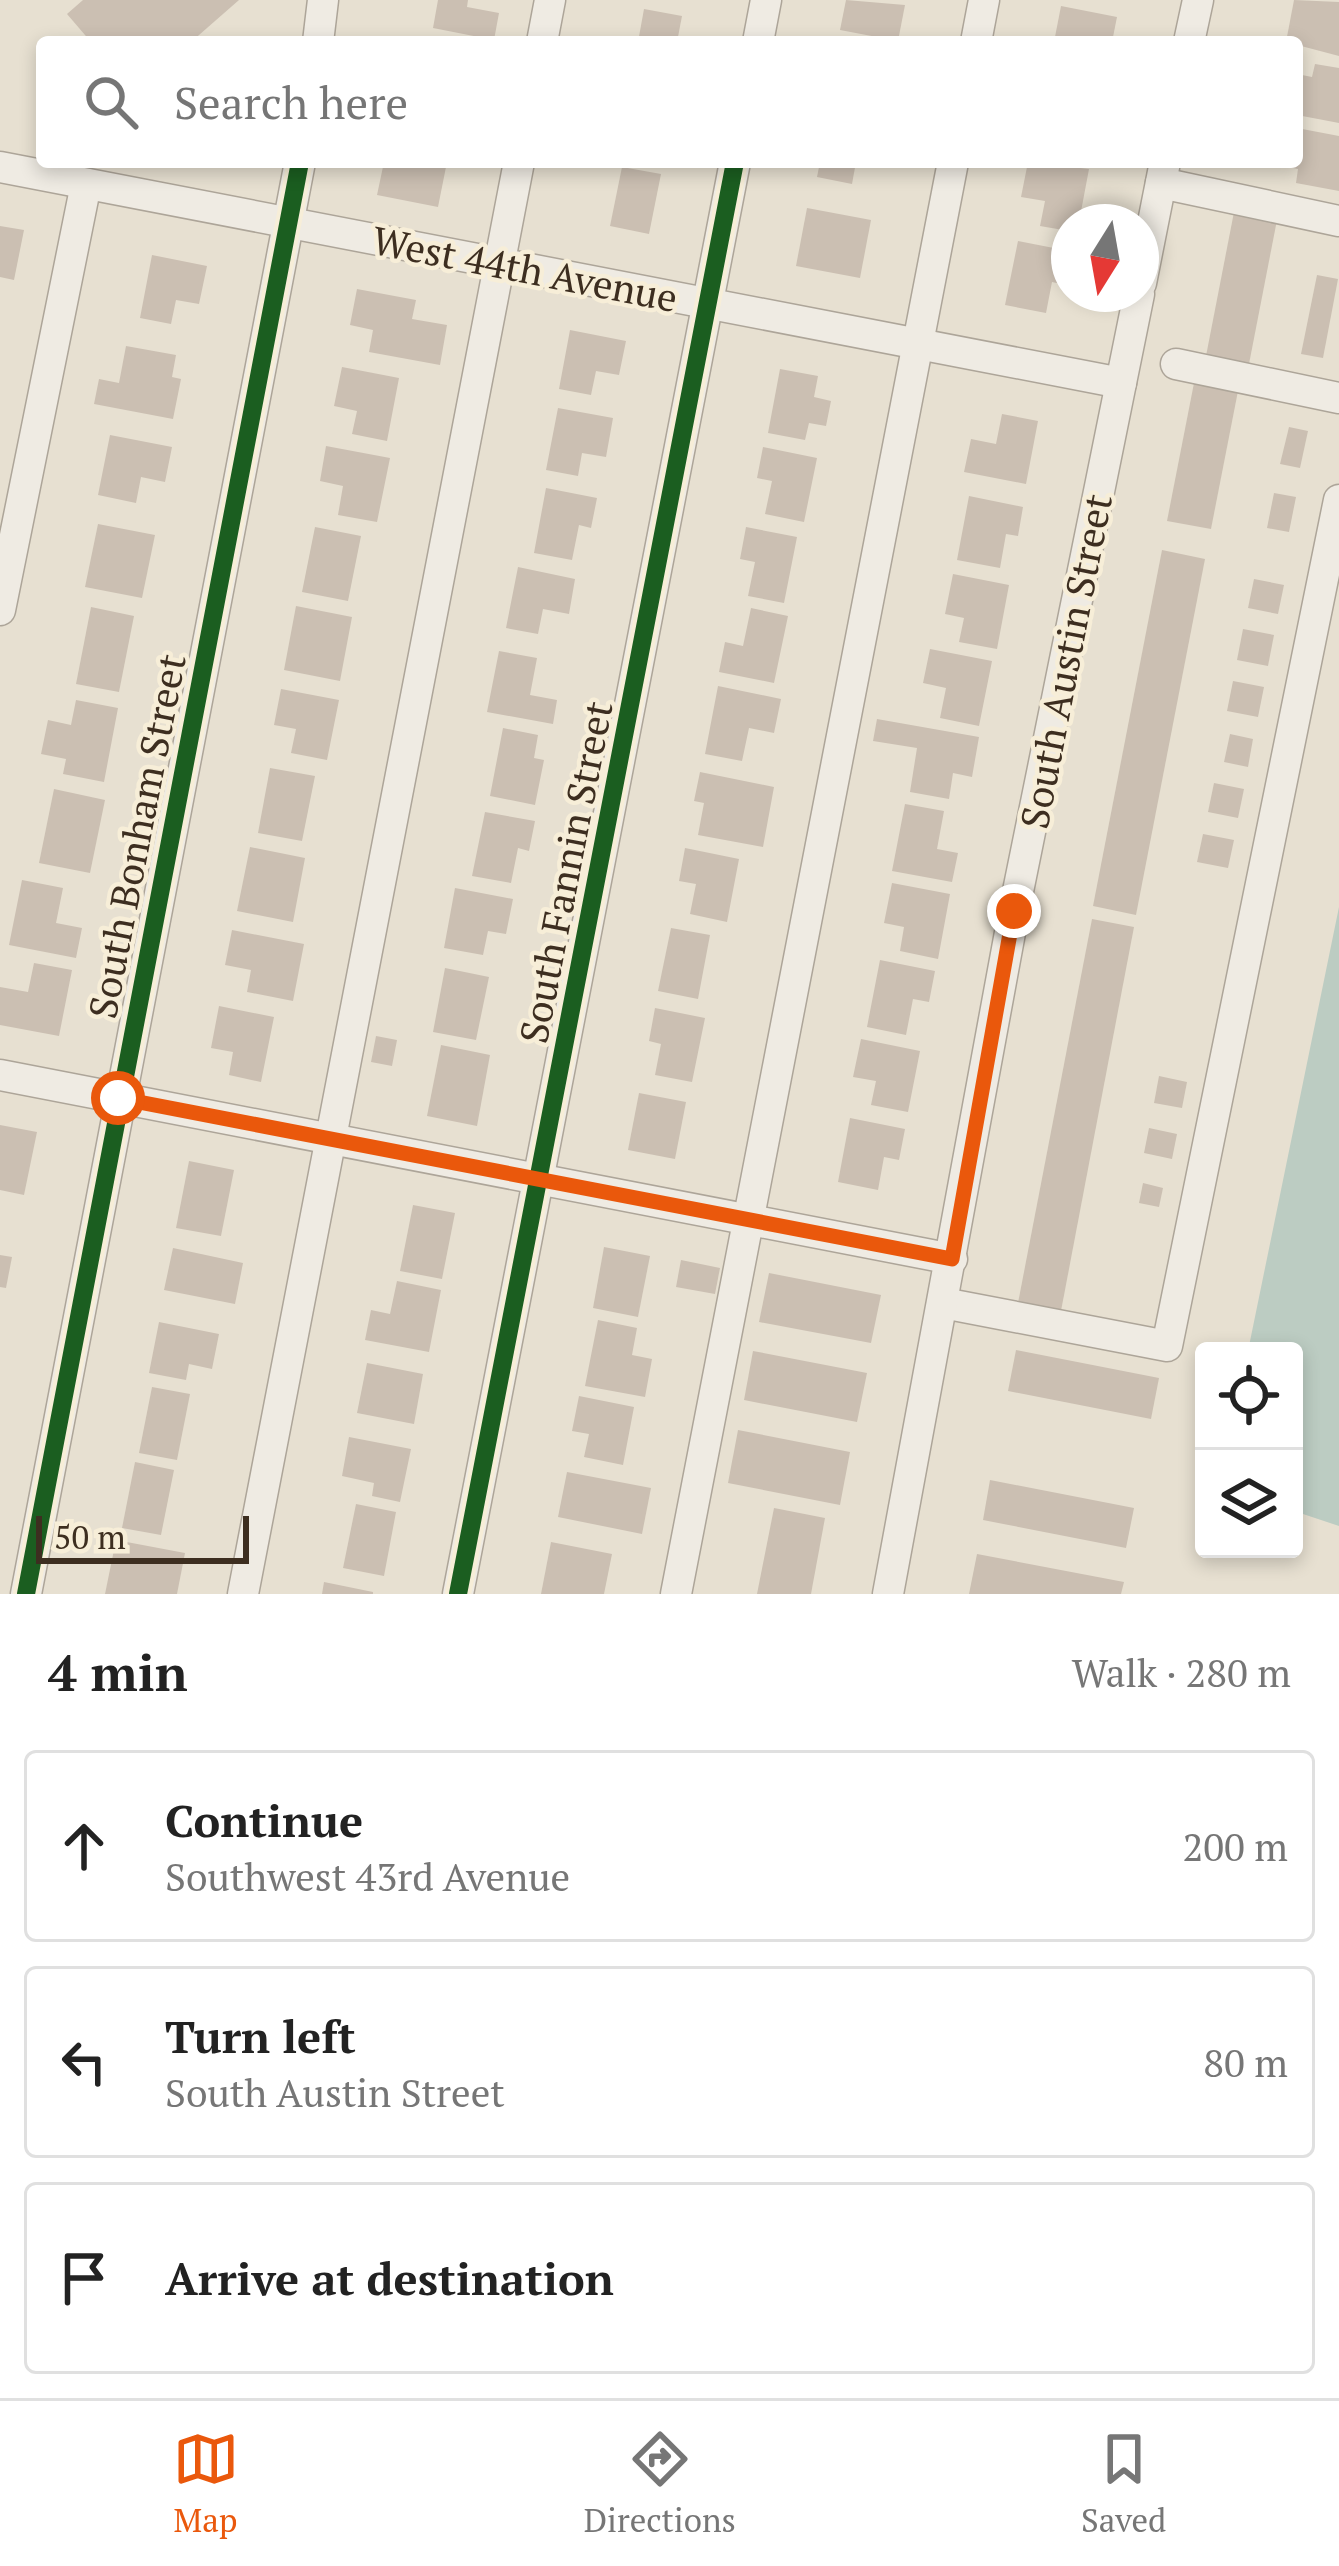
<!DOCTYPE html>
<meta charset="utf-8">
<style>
body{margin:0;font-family:"PT Serif",serif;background:#f6f6f6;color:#222}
.controls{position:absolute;right:36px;bottom:36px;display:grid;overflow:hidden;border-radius:12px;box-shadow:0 6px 18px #0003}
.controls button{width:108px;height:108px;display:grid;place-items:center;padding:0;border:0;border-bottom:3px solid #e0e0e0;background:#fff;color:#222;font:60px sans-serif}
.compass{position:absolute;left:1051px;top:204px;width:108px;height:108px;border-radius:50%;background:#fff;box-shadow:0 6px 18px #0003;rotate:191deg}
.scale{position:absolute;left:36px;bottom:30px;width:213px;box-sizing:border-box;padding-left:12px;border:6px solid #3d2e20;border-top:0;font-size:33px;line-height:42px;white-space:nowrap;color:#3d2e20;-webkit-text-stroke:9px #f7eed8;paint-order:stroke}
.stop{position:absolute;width:36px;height:36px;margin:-27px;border:9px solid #ea580c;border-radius:50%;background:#fff}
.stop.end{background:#ea580c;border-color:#fff;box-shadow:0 3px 12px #0008}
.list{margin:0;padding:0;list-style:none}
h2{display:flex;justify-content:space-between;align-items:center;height:156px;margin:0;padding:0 48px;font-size:51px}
h2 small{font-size:39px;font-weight:400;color:#767676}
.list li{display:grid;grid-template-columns:78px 1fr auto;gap:36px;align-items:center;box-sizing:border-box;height:192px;margin:0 24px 24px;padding:0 24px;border:3px solid #e0e0e0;border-radius:12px}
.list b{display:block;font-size:45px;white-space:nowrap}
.list p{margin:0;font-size:39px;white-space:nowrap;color:#767676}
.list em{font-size:39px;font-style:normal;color:#767676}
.icon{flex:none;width:66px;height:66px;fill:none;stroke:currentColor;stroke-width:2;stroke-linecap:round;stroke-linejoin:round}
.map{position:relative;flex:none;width:1339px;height:1594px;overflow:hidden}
.search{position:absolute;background:#fff;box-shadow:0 6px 18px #0003;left:36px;right:36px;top:36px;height:132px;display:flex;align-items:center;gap:30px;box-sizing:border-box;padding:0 42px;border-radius:12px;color:#767676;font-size:45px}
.sheet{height:804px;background:#fff}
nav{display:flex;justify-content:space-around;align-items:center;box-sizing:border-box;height:168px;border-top:3px solid #e0e0e0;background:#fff;font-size:33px;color:#767676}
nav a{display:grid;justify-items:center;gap:6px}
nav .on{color:#ea580c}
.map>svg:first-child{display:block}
.water{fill:#bcccc2}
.building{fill:#cbbfb2}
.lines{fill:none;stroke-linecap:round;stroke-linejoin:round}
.minor-casing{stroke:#ada599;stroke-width:33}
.minor{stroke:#efebe3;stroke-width:30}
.cycleway-casing{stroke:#f7eed8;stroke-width:26}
.cycleway{stroke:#1b5e20;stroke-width:18}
.route{stroke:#ea580c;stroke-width:15}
.labels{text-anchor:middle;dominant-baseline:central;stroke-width:9;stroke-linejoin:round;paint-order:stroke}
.street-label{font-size:39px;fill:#3d2e20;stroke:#f7eed8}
</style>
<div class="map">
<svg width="1339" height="1594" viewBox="0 0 1339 1594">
<rect width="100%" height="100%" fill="#e7e0d1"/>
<path class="water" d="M1339,907V1526L1294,1511V1351H1248Z"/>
<g class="building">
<path d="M83,0H239L191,42H91L67,14Z"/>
<path d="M438,0H468L467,7L499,13L494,40L433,28Z"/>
<path d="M846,0L905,5L898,41L840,30Z"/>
<path d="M1294,0L1339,2V56L1286,42Z"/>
<path d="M1061,6L1117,17L1112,42H1054Z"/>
<path d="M644,9L682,16L677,42H638Z"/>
<path d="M1315,64L1339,68V123L1297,115V74L1312,77Z"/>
<path d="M1297,128L1339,136V191L1296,183L1298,169L1272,164L1297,162Z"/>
<path d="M384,162H447L438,207L377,195Z"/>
<path d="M820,162H856L852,184L817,177Z"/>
<path d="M1028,162L1089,169L1079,222H1069V231L1040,226L1045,201L1021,197Z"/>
<path d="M622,167L661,174L649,234L610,226Z"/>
<path d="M807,208L871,220L860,278L796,266Z"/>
<path d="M1234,212L1277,220L1249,364L1206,356Z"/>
<path d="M0,226L24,230L14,280L0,277Z"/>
<path d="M1018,241L1069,251L1066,285L1052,282L1046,313L1005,305Z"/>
<path d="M152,255L207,266L199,304L176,300L171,324L140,318Z"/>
<path d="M1317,275L1338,279L1323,358L1301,354Z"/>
<path d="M357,289L416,300L412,319L447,325L440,365L369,352L373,330L350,325Z"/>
<path d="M570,330L626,341L619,375L596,371L591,395L559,389Z"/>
<path d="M126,346L176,355L172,377L181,379L173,419L94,404L99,379L119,383Z"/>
<path d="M342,367L399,378L387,441L352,434L357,411L334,406Z"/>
<path d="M780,369L818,376L814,397L831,401L826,426L809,423L805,440L768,433Z"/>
<path d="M1194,383L1238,391L1211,529L1167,521Z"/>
<path d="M558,408L613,418L606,457L582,453L578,476L546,470Z"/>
<path d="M1002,414L1038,421L1026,484L964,472L971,439L996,444Z"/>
<path d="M1289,427L1308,431L1300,468L1280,464Z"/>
<path d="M110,435L172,447L165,482L141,477L136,503L98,495Z"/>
<path d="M326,446L390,458L377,522L338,515L343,486L320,481Z"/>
<path d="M763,447L817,458L804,522L765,514L772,481L757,478Z"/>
<path d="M546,488L597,498L591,528L579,525L572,560L534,553Z"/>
<path d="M1274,493L1296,497L1289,532L1267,528Z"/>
<path d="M969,496L1023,507L1018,536L1006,534L1000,568L957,560Z"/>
<path d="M98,524L155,535L142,598L85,587Z"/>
<path d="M315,527L361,536L348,601L302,592Z"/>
<path d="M746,527L797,537L784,603L748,596L755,562L740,559Z"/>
<path d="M1162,550L1205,559L1136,915L1093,906Z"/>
<path d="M518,567L575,579L569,614L543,609L538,634L506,628Z"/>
<path d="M953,574L1009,585L997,649L959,642L964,618L945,614Z"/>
<path d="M1254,579L1284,585L1278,614L1248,608Z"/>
<path d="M296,606L352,617L340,681L284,670Z"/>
<path d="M91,607L134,616L119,692L76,684Z"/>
<path d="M751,608L788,616L774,683L719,672L725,642L743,646Z"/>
<path d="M1243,629L1274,635L1268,666L1237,660Z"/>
<path d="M930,649L992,661L979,726L940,718L946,688L923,683Z"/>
<path d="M499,651L537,658L530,695L557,700L553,724L487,712Z"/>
<path d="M1233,681L1264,687L1258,717L1227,711Z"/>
<path d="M718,686L781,699L774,733L749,728L742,761L705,754Z"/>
<path d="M281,689L339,700L327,760L291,753L296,729L274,725Z"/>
<path d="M76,700L118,708L104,782L63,774L66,759L41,754L48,720L71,725Z"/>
<path d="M877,719L979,737L972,777L953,773L949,799L910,792L917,748L873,741Z"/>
<path d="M503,728L538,735L534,758L544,760L535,805L490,796Z"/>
<path d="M1230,734L1253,739L1248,767L1224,762Z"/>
<path d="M270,768L315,776L302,841L258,833Z"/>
<path d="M700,772L774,787L763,847L698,835L704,803L694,801Z"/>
<path d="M1214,783L1244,789L1238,818L1208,812Z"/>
<path d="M54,789L105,800L90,873L39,863Z"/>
<path d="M905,804L944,811L937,849L958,853L952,882L892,871Z"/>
<path d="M485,812L535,821L529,851L518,848L511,883L472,876Z"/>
<path d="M1203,834L1234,840L1228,868L1197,862Z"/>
<path d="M250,847L305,858L293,922L237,911Z"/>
<path d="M685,848L739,859L727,922L690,914L696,884L679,881Z"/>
<path d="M22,880L63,888L56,923L82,928L76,958L9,945Z"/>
<path d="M892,883L950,894L938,959L900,951L904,927L884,923Z"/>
<path d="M455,888L513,899L506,934L488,931L483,955L444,948Z"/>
<path d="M1092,919L1134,927L1061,1311L1018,1303Z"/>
<path d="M671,928L710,935L698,999L658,991Z"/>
<path d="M232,930L304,944L293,1001L247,992L251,970L225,965Z"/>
<path d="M880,960L935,971L929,1002L913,999L906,1035L867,1027Z"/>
<path d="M34,963L72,970L59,1036L0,1025V987L28,992Z"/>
<path d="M445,968L489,977L476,1040L433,1032Z"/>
<path d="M219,1006L274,1017L261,1082L229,1075L233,1052L211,1048Z"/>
<path d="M655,1008L705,1018L692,1082L655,1075L661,1044L649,1041Z"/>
<path d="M376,1036L397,1040L392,1066L371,1062Z"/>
<path d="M861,1039L920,1051L908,1112L871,1105L876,1081L853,1077Z"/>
<path d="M441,1045L490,1055L477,1126L427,1116Z"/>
<path d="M1159,1076L1187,1082L1182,1108L1154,1103Z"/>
<path d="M639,1093L686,1102L675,1159L628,1150Z"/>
<path d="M850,1118L905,1129L899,1160L884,1157L878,1190L838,1182Z"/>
<path d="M0,1125L37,1132L24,1195L0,1190Z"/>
<path d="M1149,1128L1177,1134L1172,1159L1144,1153Z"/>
<path d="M189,1161L234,1170L221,1236L176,1228Z"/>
<path d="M1143,1183L1163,1188L1159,1207L1139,1203Z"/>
<path d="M413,1205L455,1213L442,1279L400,1271Z"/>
<path d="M604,1247L650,1256L638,1317L593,1308Z"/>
<path d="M173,1248L243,1263L235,1304L164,1290Z"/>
<path d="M0,1255L12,1257L6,1288L0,1287Z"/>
<path d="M681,1260L720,1268L715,1294L676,1287Z"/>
<path d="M769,1273L881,1295L871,1343L759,1322Z"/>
<path d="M397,1281L441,1290L429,1352L365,1340L371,1310L390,1314Z"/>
<path d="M598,1320L637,1328L632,1355L652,1359L645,1397L585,1386Z"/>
<path d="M159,1322L219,1334L212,1369L189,1364L186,1380L149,1373Z"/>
<path d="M1016,1350L1159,1378L1151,1419L1008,1391Z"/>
<path d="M753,1351L867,1373L857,1422L744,1400Z"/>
<path d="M367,1363L423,1374L414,1424L357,1413Z"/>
<path d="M152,1387L190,1394L177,1460L139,1453Z"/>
<path d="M579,1396L634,1407L623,1465L584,1457L589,1434L572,1431Z"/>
<path d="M738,1430L850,1452L840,1505L728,1483Z"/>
<path d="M349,1437L411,1449L400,1502L372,1496L374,1483L342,1476Z"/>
<path d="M135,1462L174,1470L161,1535L122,1528Z"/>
<path d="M567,1472L651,1488L642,1534L558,1517Z"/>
<path d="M990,1480L1134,1508L1126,1548L983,1520Z"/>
<path d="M356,1504L396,1512L384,1576L343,1568Z"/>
<path d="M774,1508L825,1518L811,1594H757Z"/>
<path d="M116,1540L185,1553L177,1594H105Z"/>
<path d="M551,1542L612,1554L604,1594H541Z"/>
<path d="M977,1554L1124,1582L1121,1594H969Z"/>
<path d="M324,1582L373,1592V1594H322Z"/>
</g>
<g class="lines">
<g class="minor-casing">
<g id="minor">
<path d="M318,42L323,0"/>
<path d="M542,42L550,0"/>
<path d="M758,42L766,0"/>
<path d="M976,42L984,0"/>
<path d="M1189,42L1198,0"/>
<path d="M0,167L1121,383"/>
<path d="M1161,183L1339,221"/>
<path d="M1141,283L1165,162"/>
<path d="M1176,364L1339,398"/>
<path d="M0,610L86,184"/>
<path d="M0,1075L952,1259"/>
<path d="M943,1303L1167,1346L1339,500"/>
<path d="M26,1594L300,162"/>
<path d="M243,1594L519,162"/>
<path d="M458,1594L735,162"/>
<path d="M676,1594L953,162"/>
<path d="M888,1594L1014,911L1139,294"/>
</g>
</g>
<use href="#minor" class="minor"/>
<g class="cycleway-casing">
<g id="cycleway">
<path d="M26,1594L300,162"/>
<path d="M458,1594L735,162"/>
</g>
</g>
<use href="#cycleway" class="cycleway"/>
</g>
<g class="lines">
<path class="route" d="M118,1098L952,1259L1014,911"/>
</g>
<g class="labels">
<g class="street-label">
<text transform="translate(525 268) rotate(11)">West 44th Avenue</text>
<text transform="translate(1065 661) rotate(-79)">South Austin Street</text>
<text transform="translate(136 836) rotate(-79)">South Bonham Street</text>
<text transform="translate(565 872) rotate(-79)">South Fannin Street</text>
</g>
</g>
</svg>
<div class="controls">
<button><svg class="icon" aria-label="locate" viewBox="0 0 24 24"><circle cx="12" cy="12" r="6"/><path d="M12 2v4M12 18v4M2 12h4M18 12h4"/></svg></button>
<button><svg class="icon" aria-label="layers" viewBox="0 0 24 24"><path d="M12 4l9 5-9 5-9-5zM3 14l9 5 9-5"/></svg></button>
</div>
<svg class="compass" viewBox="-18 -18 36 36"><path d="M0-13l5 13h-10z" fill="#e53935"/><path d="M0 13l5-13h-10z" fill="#767676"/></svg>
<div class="scale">50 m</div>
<div class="stop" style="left:118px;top:1098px"></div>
<div class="stop end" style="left:1014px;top:911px"></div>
<div class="search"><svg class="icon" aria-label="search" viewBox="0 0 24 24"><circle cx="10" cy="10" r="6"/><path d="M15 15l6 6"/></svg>Search here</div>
</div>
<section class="sheet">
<h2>4 min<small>Walk · 280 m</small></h2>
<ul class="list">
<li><svg class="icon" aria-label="ahead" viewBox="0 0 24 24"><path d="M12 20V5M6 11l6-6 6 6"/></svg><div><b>Continue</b><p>Southwest 43rd Avenue</p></div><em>200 m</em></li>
<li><svg class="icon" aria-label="left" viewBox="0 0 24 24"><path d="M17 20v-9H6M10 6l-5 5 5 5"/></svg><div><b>Turn left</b><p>South Austin Street</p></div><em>80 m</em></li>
<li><svg class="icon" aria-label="arrive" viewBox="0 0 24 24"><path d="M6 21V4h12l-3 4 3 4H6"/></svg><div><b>Arrive at destination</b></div></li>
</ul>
</section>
<nav>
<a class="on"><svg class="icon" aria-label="map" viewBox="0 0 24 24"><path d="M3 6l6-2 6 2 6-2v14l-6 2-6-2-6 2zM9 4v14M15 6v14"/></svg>Map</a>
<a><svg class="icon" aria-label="directions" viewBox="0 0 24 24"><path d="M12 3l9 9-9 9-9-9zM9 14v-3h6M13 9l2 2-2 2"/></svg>Directions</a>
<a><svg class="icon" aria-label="saved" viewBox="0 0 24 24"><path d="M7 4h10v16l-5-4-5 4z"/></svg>Saved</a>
</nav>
